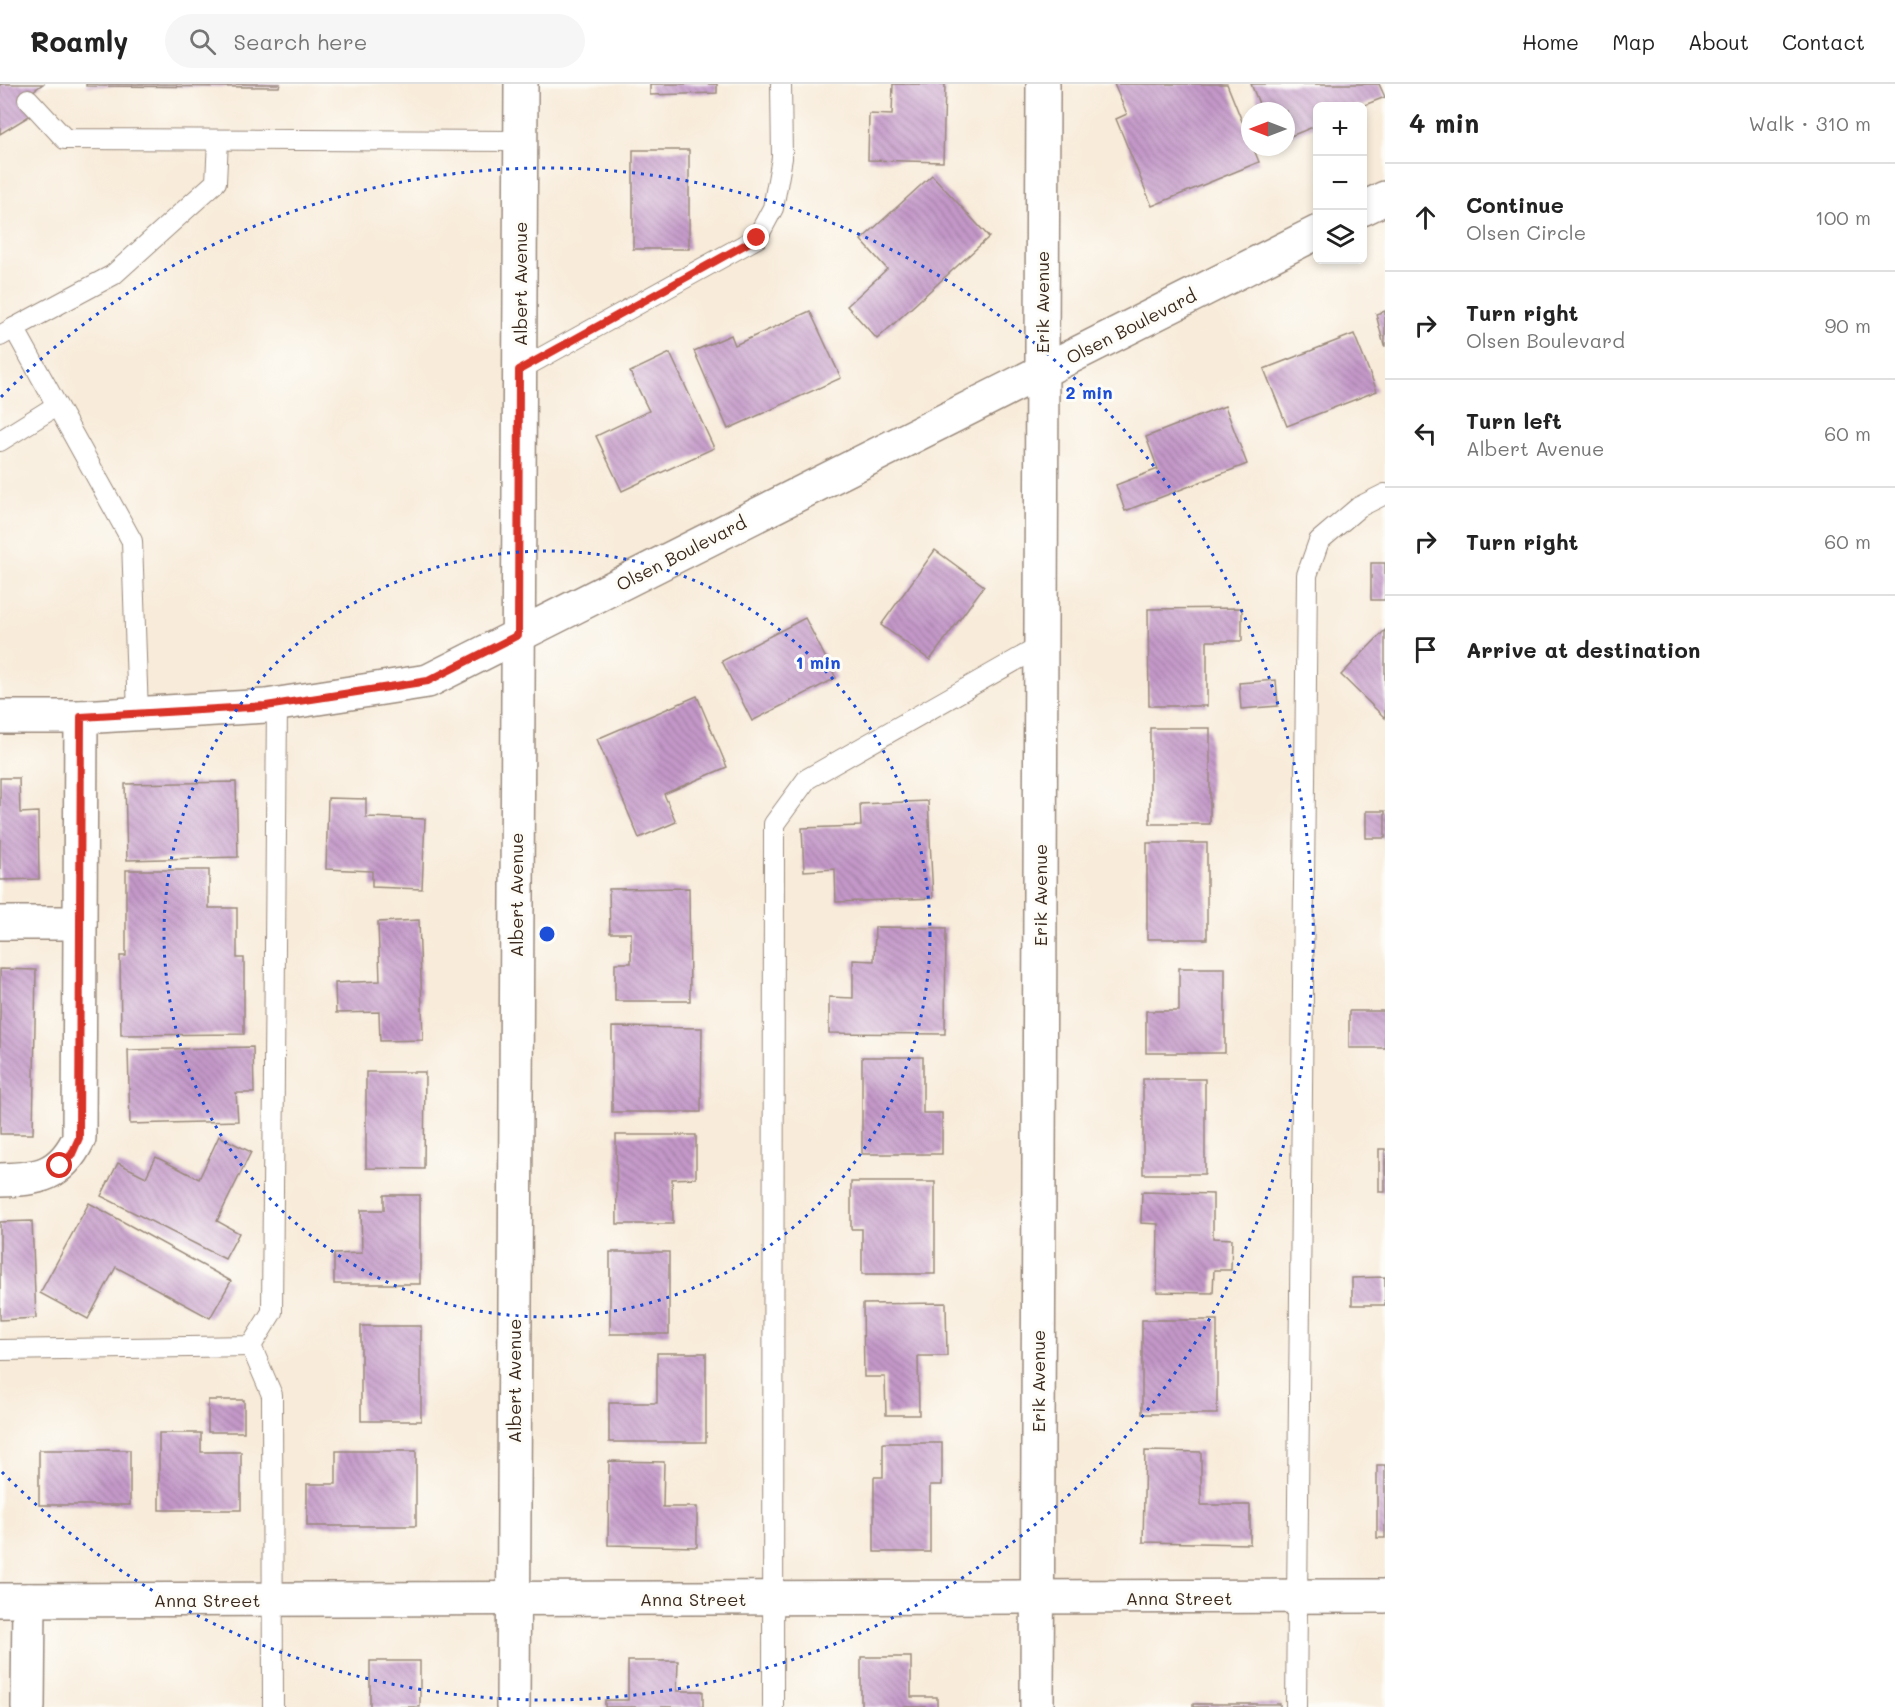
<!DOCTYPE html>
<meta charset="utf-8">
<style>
body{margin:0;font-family:Mali,sans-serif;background:#f6f6f6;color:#222}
.controls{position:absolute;right:18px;top:18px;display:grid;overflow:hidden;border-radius:9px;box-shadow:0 3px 9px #0003}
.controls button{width:54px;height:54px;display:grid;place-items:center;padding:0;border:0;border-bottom:2px solid #e0e0e0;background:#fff;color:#222;font:30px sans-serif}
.compass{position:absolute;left:1241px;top:18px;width:54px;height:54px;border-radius:50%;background:#fff;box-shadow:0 3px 9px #0003;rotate:270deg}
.stop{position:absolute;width:18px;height:18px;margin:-14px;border:4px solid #d93025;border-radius:50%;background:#fff}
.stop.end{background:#d93025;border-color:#fff;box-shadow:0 2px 6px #0008}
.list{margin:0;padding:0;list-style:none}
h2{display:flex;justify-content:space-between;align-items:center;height:78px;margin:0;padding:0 24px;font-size:26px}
h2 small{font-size:20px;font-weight:400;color:#767676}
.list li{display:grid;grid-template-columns:39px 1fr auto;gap:18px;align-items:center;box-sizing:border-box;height:108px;padding:0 24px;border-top:2px solid #e0e0e0}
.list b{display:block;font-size:22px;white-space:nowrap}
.list p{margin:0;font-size:20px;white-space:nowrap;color:#767676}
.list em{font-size:20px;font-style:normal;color:#767676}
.icon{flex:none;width:33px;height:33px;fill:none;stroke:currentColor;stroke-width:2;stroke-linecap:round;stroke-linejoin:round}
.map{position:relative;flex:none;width:1385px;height:1623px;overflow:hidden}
header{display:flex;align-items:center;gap:36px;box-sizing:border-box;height:84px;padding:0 30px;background:#fff;border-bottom:2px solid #e0e0e0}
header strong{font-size:28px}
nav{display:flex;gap:33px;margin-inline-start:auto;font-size:21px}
.search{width:420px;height:54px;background:#f6f6f6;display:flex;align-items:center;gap:15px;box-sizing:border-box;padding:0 21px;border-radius:33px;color:#767676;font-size:22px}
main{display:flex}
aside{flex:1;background:#fff}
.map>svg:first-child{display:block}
.building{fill:url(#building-back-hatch)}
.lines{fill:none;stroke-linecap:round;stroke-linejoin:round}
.lane-casing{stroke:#9a8a7c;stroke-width:22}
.street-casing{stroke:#9a8a7c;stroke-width:36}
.secondary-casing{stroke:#9a8a7c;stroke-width:36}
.lane{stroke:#fff;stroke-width:20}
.street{stroke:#fff;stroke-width:33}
.secondary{stroke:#fff;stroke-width:33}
.route{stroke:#d93025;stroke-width:8}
.ring{fill:none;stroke:#1d4ed8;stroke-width:3;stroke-dasharray:3 6}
.labels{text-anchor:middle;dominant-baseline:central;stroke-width:6;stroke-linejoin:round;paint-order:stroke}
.street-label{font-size:18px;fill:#3b2a1e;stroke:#fdfcf7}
.centre{fill:#1d4ed8;stroke:#fdfcf7;stroke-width:3}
.ring-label{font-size:18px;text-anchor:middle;font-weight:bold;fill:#1d4ed8;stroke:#fdfcf7;stroke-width:6;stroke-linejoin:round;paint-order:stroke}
</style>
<header>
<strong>Roamly</strong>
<div class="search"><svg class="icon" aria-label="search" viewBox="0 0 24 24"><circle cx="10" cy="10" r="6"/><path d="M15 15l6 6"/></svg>Search here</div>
<nav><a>Home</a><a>Map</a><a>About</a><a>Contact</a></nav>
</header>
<main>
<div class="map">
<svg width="1385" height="1623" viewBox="0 0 1385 1623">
<defs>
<pattern id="building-back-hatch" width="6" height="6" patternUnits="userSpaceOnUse" patternTransform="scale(1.5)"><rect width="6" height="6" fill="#c499c9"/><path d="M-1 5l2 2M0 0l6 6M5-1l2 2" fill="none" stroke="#a07da3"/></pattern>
</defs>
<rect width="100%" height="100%" fill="#fdfcf7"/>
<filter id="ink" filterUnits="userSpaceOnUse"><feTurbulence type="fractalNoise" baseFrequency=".0167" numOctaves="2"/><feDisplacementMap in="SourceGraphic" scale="12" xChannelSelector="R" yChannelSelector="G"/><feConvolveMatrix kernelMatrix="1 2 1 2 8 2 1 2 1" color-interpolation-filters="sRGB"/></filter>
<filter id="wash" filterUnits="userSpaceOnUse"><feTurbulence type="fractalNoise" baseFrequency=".008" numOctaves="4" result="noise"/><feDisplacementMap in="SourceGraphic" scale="24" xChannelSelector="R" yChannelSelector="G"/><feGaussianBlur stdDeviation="1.35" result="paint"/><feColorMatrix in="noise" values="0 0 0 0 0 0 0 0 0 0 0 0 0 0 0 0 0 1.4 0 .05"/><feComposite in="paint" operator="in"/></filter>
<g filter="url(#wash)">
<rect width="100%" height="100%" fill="#f8ebd9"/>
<g id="blocks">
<g class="building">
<path d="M0,0H43L33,7L35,11L31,31L0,50Z"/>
<path d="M86,0H280L279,3L86,2Z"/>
<path d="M650,0H717V9L650,11Z"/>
<path d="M893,0H945L943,78L868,76L869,30L892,31Z"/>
<path d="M1114,0H1227L1250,57V63H1253L1259,78L1152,122L1116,35L1127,30Z"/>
<path d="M1251,0H1379L1385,13L1362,22H1318V41L1286,54V27H1262Z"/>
<rect x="633" y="66" width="56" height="99"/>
<path d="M932,91L989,153L877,255L847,222L887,185L861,156Z"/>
<path d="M810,227L841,294L728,345L694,267L731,251L735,261Z"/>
<path d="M1385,227V262H1384L1376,230Z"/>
<path d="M1354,250L1377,307L1287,342L1264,285Z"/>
<path d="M670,269L714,364L622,407L596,352L649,327L630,288Z"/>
<path d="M1225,322L1247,380L1125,427L1116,401L1158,385L1146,353Z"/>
<path d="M935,466L984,502L930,576L881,541Z"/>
<rect x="1371" y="479" width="14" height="37"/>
<path d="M1242,524V557H1207V622H1149L1148,525Z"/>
<path d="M805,534L836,594L752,637L722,577Z"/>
<path d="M1385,546V634L1341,591Z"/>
<path d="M1276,596L1278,622L1241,625L1239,599Z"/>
<path d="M697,612L727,683L664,710L676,738L639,754L597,655Z"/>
<rect x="1150" y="644" width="60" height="96"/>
<path d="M0,694H19L20,729L38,728L39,795L0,796Z"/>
<path d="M236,698L238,773L127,776L125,700Z"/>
<path d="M328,714L366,715V733L425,735L422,805L372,803V787L326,785Z"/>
<path d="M928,717L933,814L836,818L835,785L804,787L802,744L861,742L860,720Z"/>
<rect x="1366" y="727" width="19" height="27"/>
<rect x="1147" y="759" width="60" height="96"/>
<path d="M126,786H209V824H237V874H244V950L121,951L120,872H126Z"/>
<path d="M689,804L690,917H615V879H631V849H610L609,805Z"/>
<path d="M419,836L423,956L380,957L379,928L336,929L335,899L380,897L378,838Z"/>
<path d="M875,843L946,844L945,950L829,949V913L853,914V876L874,877Z"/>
<path d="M1179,884H1225V969H1146V927H1179Z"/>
<path d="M0,885L36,886L33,1050H0Z"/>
<rect x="1349" y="927" width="36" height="37"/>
<path d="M612,943L702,944L701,1028H612Z"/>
<path d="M253,963L254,1009H236L238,1037L130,1040L128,966Z"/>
<path d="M862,973H923V1029H942V1070H862Z"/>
<path d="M366,988H425L424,1085L366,1084Z"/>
<rect x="1143" y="995" width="62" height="95"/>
<path d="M616,1051H696V1094L672,1095L673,1140H617Z"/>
<path d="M219,1052L251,1068L217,1137L239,1149L225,1175L101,1112L118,1079L146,1093L156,1073L199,1095Z"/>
<rect x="1379" y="1065" width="6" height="43"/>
<path d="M851,1098H935V1190H862V1145H851Z"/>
<path d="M1142,1108L1213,1110V1154L1232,1155L1231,1186H1214L1213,1209L1157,1208L1158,1140L1141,1139Z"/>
<path d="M384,1111H420V1200H334V1170L362,1169L361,1126H384Z"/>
<path d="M89,1119L231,1197L210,1234L116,1183L88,1235L40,1209Z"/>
<path d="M32,1137L36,1234L0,1236V1138Z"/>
<rect x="610" y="1168" width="59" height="82"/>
<path d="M1385,1193V1221H1352V1194Z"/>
<path d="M946,1219L947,1272H918L919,1331H886L885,1293H864L863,1220Z"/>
<rect x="1142" y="1236" width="75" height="94"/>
<rect x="361" y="1242" width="60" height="95"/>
<path d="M657,1269H706V1358H609V1319H657Z"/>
<rect x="208" y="1316" width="36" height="32"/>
<path d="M159,1349H201V1368H241V1426H159Z"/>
<path d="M883,1359H942V1401H930V1468H874V1393H883Z"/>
<rect x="39" y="1366" width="91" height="55"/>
<path d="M336,1367H416V1442H307V1400H336Z"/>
<path d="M1145,1367L1201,1368V1421H1250V1460L1143,1458Z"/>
<path d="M609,1377L664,1378L663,1423H697V1463L608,1461Z"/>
<rect x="1377" y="1381" width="8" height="73"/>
<path d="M861,1573H911V1613H937V1623H861Z"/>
<rect x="370" y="1577" width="50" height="46"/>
<path d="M628,1577H678L677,1607H703V1623H605V1616H628Z"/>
<rect x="1193" y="1620" width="87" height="3"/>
</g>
</g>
</g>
<g filter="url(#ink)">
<use href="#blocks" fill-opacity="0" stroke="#9a8a7c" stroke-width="1.5"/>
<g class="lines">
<g class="lane-casing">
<g id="lane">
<path d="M28,15L65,55L520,57"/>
<path d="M14,244L113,191L216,98L218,56"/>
<path d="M0,252L14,244L132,457L138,630"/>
<path d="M519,286L757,154L773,124L782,74L781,0"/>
<path d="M0,357L56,322"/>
<path d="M251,1262L272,1311L273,1623"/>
<path d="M0,1266L251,1262L272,1228L277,620"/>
<path d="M773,1623L774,740L807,695L1041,562"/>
<path d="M1296,1623L1307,491L1319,457L1359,423L1385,410"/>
</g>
</g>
<g class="street-casing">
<g id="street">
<path d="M0,839H80"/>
<path d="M0,1096C38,1095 61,1092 79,1054L81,633"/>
<path d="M0,1516L1385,1512"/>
<path d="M28,1623L29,1516"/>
<path d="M513,1623L521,0"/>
</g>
</g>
<g class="secondary-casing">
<g id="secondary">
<path d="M1362,125L1385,114"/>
<path d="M0,633H81L266,622L428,597L1318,148"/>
<path d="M1037,1623L1043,0"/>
</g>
</g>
<use href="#lane" class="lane"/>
<use href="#street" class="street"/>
<use href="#secondary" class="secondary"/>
</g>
</g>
<g class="lines" filter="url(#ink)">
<path class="route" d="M60,1082L72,1070L79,1054L81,633L266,622L428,597L518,551L519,286L757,154"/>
</g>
<g class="ring">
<circle cx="547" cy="850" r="383"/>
<path d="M1 313A766 766 0 1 1 1 1387"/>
</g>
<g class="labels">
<g class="street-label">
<text transform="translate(520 200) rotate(-90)">Albert Avenue</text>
<text transform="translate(1042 218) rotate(-90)">Erik Avenue</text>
<text transform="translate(1131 242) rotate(-27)">Olsen Boulevard</text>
<text transform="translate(681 469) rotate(-27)">Olsen Boulevard</text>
<text transform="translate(516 811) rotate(-90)">Albert Avenue</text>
<text transform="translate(1040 811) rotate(-90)">Erik Avenue</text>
<text transform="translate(514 1297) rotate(-90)">Albert Avenue</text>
<text transform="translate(1038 1297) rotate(-90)">Erik Avenue</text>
<text x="1179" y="1514">Anna Street</text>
<text x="693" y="1515">Anna Street</text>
<text x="207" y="1516">Anna Street</text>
</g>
</g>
<circle cx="547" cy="850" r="9" class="centre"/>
<g class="ring-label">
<text x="1089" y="315">2 min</text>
<text x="818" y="585">1 min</text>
</g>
</svg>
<div class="controls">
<button>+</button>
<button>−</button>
<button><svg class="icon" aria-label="layers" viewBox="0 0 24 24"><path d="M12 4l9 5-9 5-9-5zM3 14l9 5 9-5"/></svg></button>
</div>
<svg class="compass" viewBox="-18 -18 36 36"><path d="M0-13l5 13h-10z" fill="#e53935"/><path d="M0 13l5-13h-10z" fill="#767676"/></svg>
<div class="stop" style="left:60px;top:1082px"></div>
<div class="stop end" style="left:757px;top:154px"></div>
</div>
<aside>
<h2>4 min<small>Walk · 310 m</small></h2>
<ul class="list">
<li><svg class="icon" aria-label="ahead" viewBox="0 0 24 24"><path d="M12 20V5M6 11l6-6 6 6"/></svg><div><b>Continue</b><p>Olsen Circle</p></div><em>100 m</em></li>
<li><svg class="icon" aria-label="right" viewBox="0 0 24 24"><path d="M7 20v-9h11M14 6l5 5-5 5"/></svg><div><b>Turn right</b><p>Olsen Boulevard</p></div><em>90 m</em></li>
<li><svg class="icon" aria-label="left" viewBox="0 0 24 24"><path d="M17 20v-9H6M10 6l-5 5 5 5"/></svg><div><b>Turn left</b><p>Albert Avenue</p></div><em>60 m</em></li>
<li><svg class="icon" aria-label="right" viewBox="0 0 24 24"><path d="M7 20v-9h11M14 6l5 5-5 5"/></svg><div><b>Turn right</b></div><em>60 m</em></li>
<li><svg class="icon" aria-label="arrive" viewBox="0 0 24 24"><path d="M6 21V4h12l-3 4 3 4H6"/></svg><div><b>Arrive at destination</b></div></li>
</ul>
</aside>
</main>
